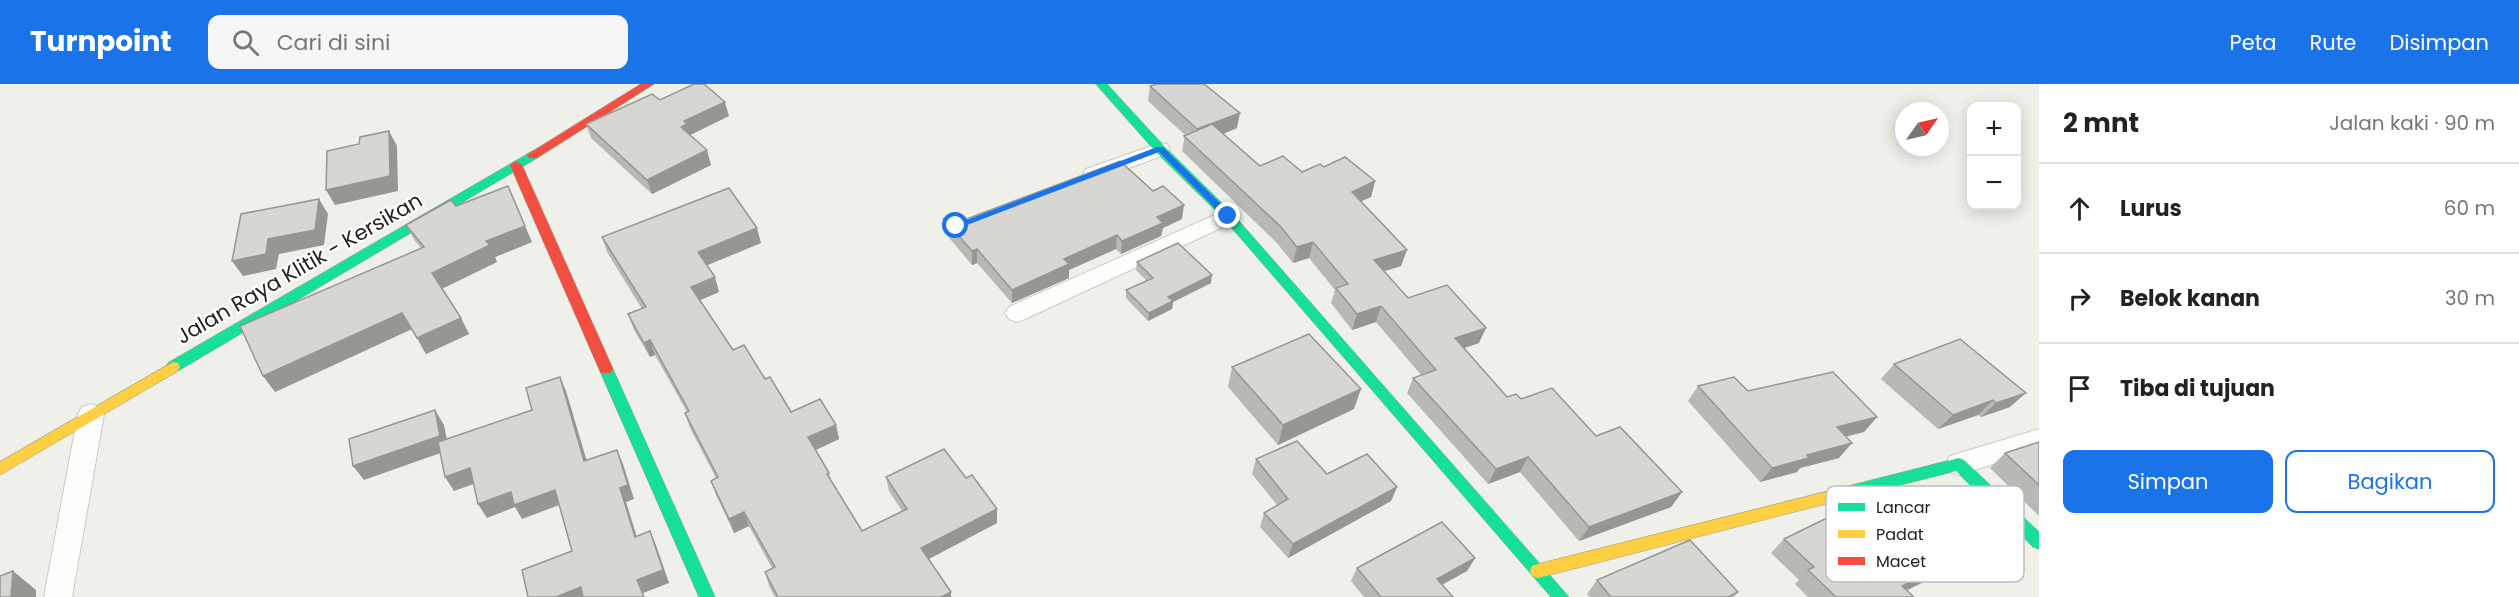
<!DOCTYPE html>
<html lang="id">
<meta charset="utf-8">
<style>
body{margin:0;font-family:Poppins,sans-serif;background:#f6f6f6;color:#222}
.controls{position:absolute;right:18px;top:18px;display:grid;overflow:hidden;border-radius:12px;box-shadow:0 3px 15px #0003}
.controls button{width:54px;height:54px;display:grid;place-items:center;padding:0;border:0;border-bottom:2px solid #e0e0e0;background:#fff;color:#222;font:30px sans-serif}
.compass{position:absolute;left:1895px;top:18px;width:54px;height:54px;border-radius:50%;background:#fff;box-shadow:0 3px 15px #0003;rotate:56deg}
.stop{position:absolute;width:18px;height:18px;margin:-14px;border:4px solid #1a73e8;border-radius:50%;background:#fff}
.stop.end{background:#1a73e8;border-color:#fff;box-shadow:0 2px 6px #0008}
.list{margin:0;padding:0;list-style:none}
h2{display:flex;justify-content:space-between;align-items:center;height:78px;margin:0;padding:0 24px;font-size:26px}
h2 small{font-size:20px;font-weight:400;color:#767676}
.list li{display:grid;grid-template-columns:39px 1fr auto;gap:18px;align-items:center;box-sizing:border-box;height:90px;padding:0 24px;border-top:2px solid #e0e0e0}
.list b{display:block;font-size:22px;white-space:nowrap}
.list em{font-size:20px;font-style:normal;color:#767676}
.actions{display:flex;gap:12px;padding:18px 24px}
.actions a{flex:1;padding:14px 0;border:2px solid #1a73e8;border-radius:12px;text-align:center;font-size:21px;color:#1a73e8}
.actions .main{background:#1a73e8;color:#fff}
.icon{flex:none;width:33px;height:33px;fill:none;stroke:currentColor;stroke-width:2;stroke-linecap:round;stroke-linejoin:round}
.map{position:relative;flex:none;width:2039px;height:513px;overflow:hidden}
header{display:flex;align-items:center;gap:36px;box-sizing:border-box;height:84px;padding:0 30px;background:#1a73e8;color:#fff}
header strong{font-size:28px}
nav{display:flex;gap:33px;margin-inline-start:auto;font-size:21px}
.search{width:420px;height:54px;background:#f6f6f6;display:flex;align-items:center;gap:15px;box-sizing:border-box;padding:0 21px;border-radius:12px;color:#767676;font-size:22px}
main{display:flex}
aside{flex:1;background:#fff}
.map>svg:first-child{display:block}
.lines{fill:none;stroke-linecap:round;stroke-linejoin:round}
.street-casing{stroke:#c9c9c7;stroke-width:2}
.fast-casing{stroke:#969c81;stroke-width:1}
.slow-casing{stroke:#969c81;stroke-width:1}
.jam-casing{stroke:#969c81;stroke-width:1}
.street{fill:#fdfdfc;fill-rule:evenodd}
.fast{fill:#16e098;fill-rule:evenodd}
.slow{fill:#ffcf43;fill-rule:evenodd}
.jam{fill:#f24e42;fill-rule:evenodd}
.wall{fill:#b9b8b5}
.shaded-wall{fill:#969693}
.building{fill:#d7d6d2;stroke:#969693;stroke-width:1.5}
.route{fill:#1a73e8}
.labels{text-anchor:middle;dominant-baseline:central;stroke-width:4.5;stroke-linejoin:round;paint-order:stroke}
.street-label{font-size:21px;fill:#222;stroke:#fff}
.key{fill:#fff;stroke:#bdbdbd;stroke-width:1.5}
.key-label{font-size:16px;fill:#222}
</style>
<header>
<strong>Turnpoint</strong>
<div class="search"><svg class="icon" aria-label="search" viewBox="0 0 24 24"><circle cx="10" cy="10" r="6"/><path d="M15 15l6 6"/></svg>Cari di sini</div>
<nav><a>Peta</a><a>Rute</a><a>Disimpan</a></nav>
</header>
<main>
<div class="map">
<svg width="2039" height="513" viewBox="0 0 2039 513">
<rect width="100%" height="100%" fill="#f0f0eb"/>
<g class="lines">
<g class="street-casing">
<g id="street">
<path d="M1160,59L1167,60L1170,65L1167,70L1093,97L1086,95L1083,90L1086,85Z"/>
<path d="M1228,125L1236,127L1239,132L1236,137L1025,235L1017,238L1009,235L1005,229L1009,223Z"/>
<path d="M91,320L100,323L104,330L72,513H44L78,330L82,323Z"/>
<path d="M2039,345V365L1959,391L1950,388L1946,380L1950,372Z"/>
</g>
</g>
<g class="fast-casing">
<g id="fast">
<path d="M1096,0H1107L1164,62L1232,129L1569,513H1551L1224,135L1156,68Z"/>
<path d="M533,67L537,68V74L178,287H168L166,283L168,279Z"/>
<path d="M606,280L611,281L613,285L715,513H699L599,285L601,281Z"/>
<path d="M1959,374L1964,376L2039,448V465L2033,463L1956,387L1829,419L1824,417L1821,413L1824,409L1829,407Z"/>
</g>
</g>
<g class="slow-casing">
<g id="slow">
<path d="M173,278L178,279L180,283L178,287L0,391V378Z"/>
<path d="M1829,407L1834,409L1837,413L1834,417L1829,419L1538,494L1532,492L1530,487L1532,482L1538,480Z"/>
</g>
</g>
<g class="jam-casing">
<g id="jam">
<path d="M641,0H654L537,74H529L527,71Z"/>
<path d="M516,77L522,81L613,285L611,289H601L599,285L510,81Z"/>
</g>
</g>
<use href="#street" class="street"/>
<use href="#fast" class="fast"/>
<use href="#slow" class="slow"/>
<use href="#jam" class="jam"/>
</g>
<g class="wall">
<path d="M1150,2L1237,44L1223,50L1260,82L1302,88L1324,83L1375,97L1371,113L1361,117L1401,182L1384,187L1408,214L1479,259L1464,264L1507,313L1521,315L1596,352L1682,408L1671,423L1579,457L1520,388L1488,400L1407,309L1413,294L1421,291L1376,238L1352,246L1331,219L1335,206L1309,174L1293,179L1276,158L1182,67L1185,51L1148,17Z"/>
<path d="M660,16L729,32L690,51L711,81L652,110L591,54L586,40Z"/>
<path d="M944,135L955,138L1182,135L1163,144L1161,152L1121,170L1116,165L1069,186V194L1012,219L977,179L972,181L945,149Z"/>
<path d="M406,141L532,158L495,173L497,178L442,205L461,234L469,250L426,270L412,245L275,308L421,164L415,157Z"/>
<path d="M602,153L761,159L707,181L719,208L700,216L733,266L765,295L791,328L836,341L839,355L816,366L829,389L831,397L862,447L902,427L889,407L886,393L966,394L997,425V439L929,475L951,508V513H775L769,502L765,488L772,484L749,442L734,449L716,411L711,397L716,394L690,344L685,329L687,328L655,271L650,273L634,246L628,230L642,225L607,168Z"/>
<path d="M1137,178L1211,199L1173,218L1172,225L1148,237L1126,214V206L1147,197L1136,186Z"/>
<path d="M1960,255L2010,323L1981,333L1978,331L1938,345L1881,295L1894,280Z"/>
<path d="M1232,283L1354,325L1278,361L1228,303Z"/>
<path d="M1698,302L1748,307L1877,333L1864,348L1846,352L1839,374L1800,384L1797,388L1760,398L1688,317Z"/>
<path d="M2039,358V432L1990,384L2005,369Z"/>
<path d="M1256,375L1327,390L1397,403L1391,417L1288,474L1260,443L1264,429L1277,421L1252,390Z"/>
<path d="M1784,455L1852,457L1952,478L1936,492L1907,506L1911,513H1808L1795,500L1799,496L1771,469Z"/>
<path d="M1475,474L1467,487L1442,501L1453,513H1364L1351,497L1357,484Z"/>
<path d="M1597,496L1738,508L1734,513H1590L1587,510Z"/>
</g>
<g class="shaded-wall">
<path d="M725,18L729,32L690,51L691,54L681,43L684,37Z"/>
<path d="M1240,29L1237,44L1195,61L1197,45Z"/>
<path d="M389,47L397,62L398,107L335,121L326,106Z"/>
<path d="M707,66L711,81L652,110L647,96Z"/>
<path d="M1375,97L1371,113L1348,123L1352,108Z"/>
<path d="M508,102L532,158L495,173L497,178L441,205L432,189Z"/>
<path d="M319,115L328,130L324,161L279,170L276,185L243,192L232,177Z"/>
<path d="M1184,121L1182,135L1163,144L1161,152L1121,170L1122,157L1157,133Z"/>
<path d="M757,144L761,159L703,183L698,168Z"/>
<path d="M1117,151L1116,165L1069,186V194L1012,219V206L1064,175Z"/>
<path d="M1313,158L1309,174L1293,179L1297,163Z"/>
<path d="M977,165V179L972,181V167Z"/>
<path d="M1407,166L1401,182L1369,192L1374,176Z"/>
<path d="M1212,191L1211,199L1173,218L1172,225L1148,237L1149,229L1168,213Z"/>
<path d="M715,193L719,208L696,218L691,203Z"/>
<path d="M1381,222L1376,238L1352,246L1357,230Z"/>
<path d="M402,229L412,245L275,308L263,292Z"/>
<path d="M461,234L469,250L426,270L417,254Z"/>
<path d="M1486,244L1479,259L1449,269L1455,254Z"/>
<path d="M650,256L655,271L650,273L644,259Z"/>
<path d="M560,293L566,307L591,391L584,377Z"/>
<path d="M1361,305L1354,325L1278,361L1283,341Z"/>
<path d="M2026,309L2010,323L1981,333L1996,319Z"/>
<path d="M1993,316L1978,331L1938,345L1953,331Z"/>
<path d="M435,326L444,341L449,366L364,396L353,382Z"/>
<path d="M1877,333L1864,348L1824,358L1837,343Z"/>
<path d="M836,341L839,355L811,368L808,353Z"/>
<path d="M1852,359L1839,374L1800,384L1797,388L1760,398L1772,384L1807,371Z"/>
<path d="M617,366L623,380L634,415L626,418L641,466L635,453L620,404Z"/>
<path d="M1528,373L1520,388L1488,400L1496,385Z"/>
<path d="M470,384L479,398L454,407L445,393Z"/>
<path d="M1397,403L1391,417L1288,474L1293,460Z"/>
<path d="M555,406L562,420L522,435L515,423L487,434L478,420L511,408Z"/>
<path d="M1682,408L1671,423L1579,457L1589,443Z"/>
<path d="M997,425V439L923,478L921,464Z"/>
<path d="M744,428L749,442L734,449L729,435Z"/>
<path d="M650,447L656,461L669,499L643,509L637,496Z"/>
<path d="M1475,474L1467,487L1430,507L1437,495Z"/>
<path d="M1952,478L1936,492L1893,513L1902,502Z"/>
<path d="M13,487L36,506V513H11Z"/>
<path d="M581,503L586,513H556Z"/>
<path d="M951,508V513H941Z"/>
</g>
<g class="building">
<path d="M694,0H704L725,18L684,37L687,40L681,43L707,66L647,96L586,40L652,10L660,16Z"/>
<path d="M1157,0H1204L1240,29L1197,45L1150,2Z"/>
<path d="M1212,40L1260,82L1283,72L1302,88L1320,80L1324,83L1345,73L1375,97L1352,108L1407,166L1374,176L1408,214L1447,201L1486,244L1455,254L1507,313L1516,310L1521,315L1552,304L1596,352L1620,343L1682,408L1589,443L1528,373L1496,385L1413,294L1436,286L1381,222L1357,230L1336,204L1348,200L1313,158L1297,163L1280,142L1184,52Z"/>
<path d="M389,47L390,92L326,106L327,67L359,60L360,53Z"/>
<path d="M1120,77L1153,107L1163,102L1184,121L1157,133L1163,139L1122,157L1117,151L1064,175L1069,180L1012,206L977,165L972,167L944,135L955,138L964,136Z"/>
<path d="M508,102L525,142L486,157L490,161L432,189L461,234L417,254L402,229L263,292L240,242L424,163L406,141L451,116L456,122Z"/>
<path d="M729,104L757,144L698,168L715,193L691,203L733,266L744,261L765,295L770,293L791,328L820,315L836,341L808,353L829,389L827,390L862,447L907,425L886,393L944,365L966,394L972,391L997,425L921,464L951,508L941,513H778L765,488L775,483L744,428L729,435L711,397L718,393L685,329L689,327L650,256L644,259L628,230L646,223L602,153Z"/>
<path d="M319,115L315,146L268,155L266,170L232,177L241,130Z"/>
<path d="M1178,159L1212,191L1168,213L1173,217L1149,229L1126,206L1153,194L1137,178Z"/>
<path d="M1309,250L1361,305L1283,341L1232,283Z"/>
<path d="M1960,255L2026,309L1996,319L1993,316L1953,331L1894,280Z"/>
<path d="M1833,288L1877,333L1837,343L1852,359L1807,371L1809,374L1772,384L1698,302L1734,293L1748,307Z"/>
<path d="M560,293L584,377L617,366L628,401L620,404L635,453L650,447L663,486L637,496L644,513H583L581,503L556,513H528L522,486L572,467L555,406L514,421L511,408L478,420L470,384L445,393L438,358L532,326L526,304Z"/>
<path d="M435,326L440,352L353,382L349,355Z"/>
<path d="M1297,357L1327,390L1367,370L1397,403L1293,460L1264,429L1288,415L1256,375Z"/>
<path d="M2039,358V401L2005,369Z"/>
<path d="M1827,434L1852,457L1903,434L1952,478L1902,502L1913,512L1911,513H1836L1808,486L1814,483L1784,455Z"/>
<path d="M1442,438L1475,474L1437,495L1453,513H1381L1357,484Z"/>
<path d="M1690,456L1738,508L1728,513H1611L1597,496Z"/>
<path d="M13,487L11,513H0V492Z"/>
</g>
<path class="route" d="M1157,63H1163L1231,130V134H1225L1159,68L959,144L951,142Z"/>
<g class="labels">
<g class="street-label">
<text transform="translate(299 184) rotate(-30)">Jalan Raya Klitik - Kersikan</text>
</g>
</g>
<rect x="1826" y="402" width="198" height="96" rx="9" class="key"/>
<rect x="1838" y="419" width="27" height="8" fill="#16e098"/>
<rect x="1838" y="446" width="27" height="8" fill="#ffcf43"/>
<rect x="1838" y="473" width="27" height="8" fill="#f24e42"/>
<g class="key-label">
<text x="1876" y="429">Lancar</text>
<text x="1876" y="456">Padat</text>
<text x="1876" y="483">Macet</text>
</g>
</svg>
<div class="controls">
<button>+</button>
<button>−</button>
</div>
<svg class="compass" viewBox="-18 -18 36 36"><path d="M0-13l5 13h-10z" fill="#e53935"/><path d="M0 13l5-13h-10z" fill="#767676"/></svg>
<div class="stop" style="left:956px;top:142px"></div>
<div class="stop end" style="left:1228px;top:132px"></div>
</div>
<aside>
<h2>2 mnt<small>Jalan kaki · 90 m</small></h2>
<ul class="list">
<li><svg class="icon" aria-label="ahead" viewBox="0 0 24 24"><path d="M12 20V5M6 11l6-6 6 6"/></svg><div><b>Lurus</b></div><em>60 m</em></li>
<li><svg class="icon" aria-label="right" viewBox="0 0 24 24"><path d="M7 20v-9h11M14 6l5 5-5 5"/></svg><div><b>Belok kanan</b></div><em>30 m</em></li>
<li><svg class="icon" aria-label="arrive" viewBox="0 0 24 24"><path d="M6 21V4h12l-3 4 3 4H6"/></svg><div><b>Tiba di tujuan</b></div></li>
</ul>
<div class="actions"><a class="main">Simpan</a><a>Bagikan</a></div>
</aside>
</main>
